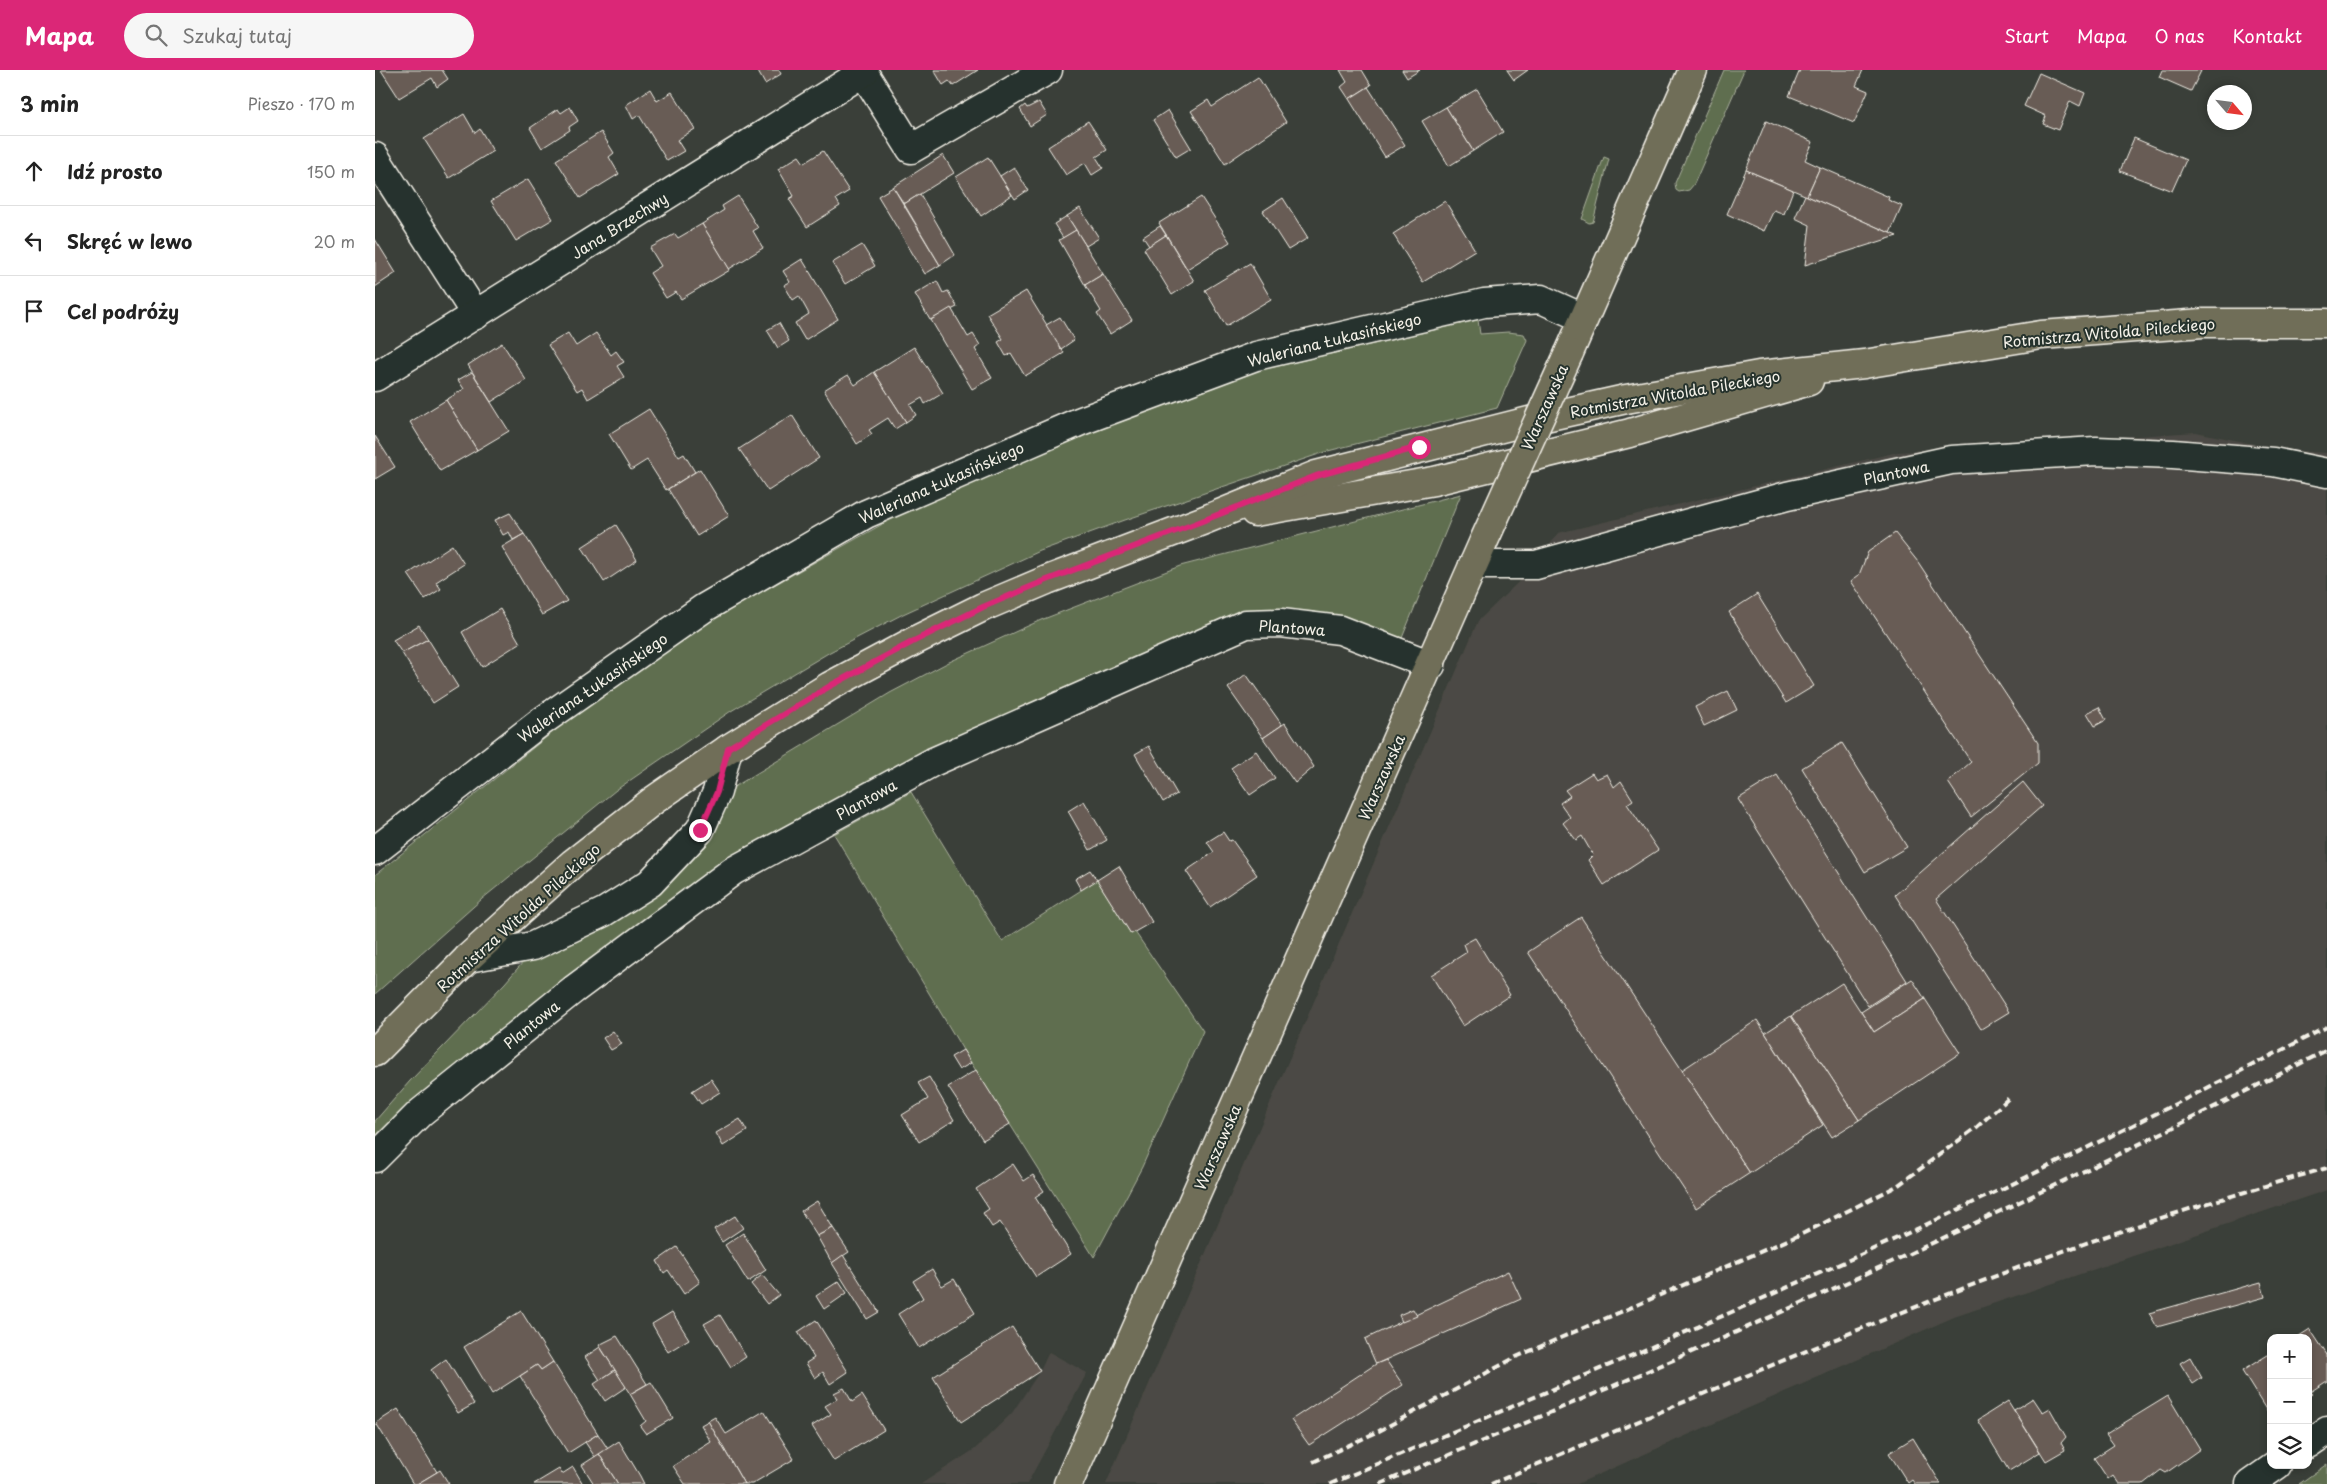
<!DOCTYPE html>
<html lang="pl">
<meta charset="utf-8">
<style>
body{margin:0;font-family:"Playpen Sans",sans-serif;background:#f6f6f6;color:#222}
.controls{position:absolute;right:15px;bottom:15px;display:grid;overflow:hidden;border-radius:10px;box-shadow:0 2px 8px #0003}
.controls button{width:45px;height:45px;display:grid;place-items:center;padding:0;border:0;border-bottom:1px solid #e0e0e0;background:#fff;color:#222;font:25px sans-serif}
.compass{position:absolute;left:1832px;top:15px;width:45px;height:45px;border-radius:50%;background:#fff;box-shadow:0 2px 8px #0003;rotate:118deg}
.stop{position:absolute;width:15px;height:15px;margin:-11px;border:4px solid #db2777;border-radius:50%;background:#fff}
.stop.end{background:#db2777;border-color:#fff;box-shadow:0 1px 5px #0008}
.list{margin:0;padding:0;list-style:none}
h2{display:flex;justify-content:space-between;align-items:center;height:65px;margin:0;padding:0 20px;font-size:21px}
h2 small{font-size:16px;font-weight:400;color:#767676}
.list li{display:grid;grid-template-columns:32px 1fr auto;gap:15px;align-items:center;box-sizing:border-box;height:70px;padding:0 20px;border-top:1px solid #e0e0e0}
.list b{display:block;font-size:19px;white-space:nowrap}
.list em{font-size:16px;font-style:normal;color:#767676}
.icon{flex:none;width:28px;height:28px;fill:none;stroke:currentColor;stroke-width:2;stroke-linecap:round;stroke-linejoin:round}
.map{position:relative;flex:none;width:1952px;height:1414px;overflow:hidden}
header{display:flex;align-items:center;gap:30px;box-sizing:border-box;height:70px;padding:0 25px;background:#db2777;color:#fff}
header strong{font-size:24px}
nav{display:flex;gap:28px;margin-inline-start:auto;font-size:18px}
.search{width:350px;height:45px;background:#f6f6f6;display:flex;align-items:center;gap:12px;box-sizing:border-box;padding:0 18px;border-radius:28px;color:#767676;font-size:19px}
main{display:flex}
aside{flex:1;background:#fff}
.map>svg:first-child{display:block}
.built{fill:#4b4a44}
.green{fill:#5f6e50;stroke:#aab09c}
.building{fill:#675b55;stroke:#f4f1e8}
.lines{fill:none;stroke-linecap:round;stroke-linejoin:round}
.minor-casing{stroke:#f4f1e8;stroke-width:31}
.major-casing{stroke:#f4f1e8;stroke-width:31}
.minor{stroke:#26332d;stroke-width:28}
.major{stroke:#706e59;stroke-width:28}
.rail{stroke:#f4f1e8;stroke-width:4;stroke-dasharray:8 4;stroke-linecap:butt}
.major-bridge-casing{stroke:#f4f1e8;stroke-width:31;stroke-linecap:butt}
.major-bridge{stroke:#706e59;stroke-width:28}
.route{stroke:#db2777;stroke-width:6}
.labels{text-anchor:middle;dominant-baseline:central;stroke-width:4;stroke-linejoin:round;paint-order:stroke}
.street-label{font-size:15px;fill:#f4f1e8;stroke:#26332d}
</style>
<header>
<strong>Mapa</strong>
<div class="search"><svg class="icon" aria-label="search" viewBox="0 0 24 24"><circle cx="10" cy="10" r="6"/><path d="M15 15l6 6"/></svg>Szukaj tutaj</div>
<nav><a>Start</a><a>Mapa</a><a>O nas</a><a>Kontakt</a></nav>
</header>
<main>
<aside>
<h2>3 min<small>Pieszo · 170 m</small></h2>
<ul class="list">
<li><svg class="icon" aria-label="ahead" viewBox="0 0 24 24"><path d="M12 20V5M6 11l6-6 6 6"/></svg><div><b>Idź prosto</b></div><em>150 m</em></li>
<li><svg class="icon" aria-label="left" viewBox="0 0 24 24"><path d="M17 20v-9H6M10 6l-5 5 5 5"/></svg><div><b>Skręć w lewo</b></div><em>20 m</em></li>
<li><svg class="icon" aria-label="arrive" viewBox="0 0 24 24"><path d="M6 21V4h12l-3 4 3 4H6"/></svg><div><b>Cel podróży</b></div></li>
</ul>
</aside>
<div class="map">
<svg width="1952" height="1414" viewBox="0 0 1952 1414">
<rect width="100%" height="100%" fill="#3a3f39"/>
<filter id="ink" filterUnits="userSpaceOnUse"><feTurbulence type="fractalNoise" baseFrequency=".02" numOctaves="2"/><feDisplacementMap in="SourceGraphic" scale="10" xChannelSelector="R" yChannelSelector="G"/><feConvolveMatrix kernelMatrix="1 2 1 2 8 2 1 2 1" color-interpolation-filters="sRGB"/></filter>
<g filter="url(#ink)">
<g class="built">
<path d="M1821,362L1907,380L1952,383V1120L1579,1247L1202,1414H731L1103,551L1161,495L1183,463L1523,382Z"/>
<path d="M674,1282L712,1303L652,1414H546L600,1379L637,1343L665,1301Z"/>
</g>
<g class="green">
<path d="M1349,0H1369L1319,114L1314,120L1304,122L1301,120L1300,113Z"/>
<path d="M1229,87L1234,89L1218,152L1214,153L1207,149Z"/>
<path d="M1103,250L1105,264L1133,262L1149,264L1152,270L1122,338L953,381L750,450L665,481L528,544L455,582L356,641L241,720L107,829L0,924V805L225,624L342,547L545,433L763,339L881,301Z"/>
<path d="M1086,424L1027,568L891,545L477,722L0,1075V1051L35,1011L130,913L155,884L242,842L354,720L515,623L572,593L666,550L805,496Z"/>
<path d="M536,722L627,871L722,810L756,864L760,862L828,961L767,1097L719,1187L588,980L459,764Z"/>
<path d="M1952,1394V1414H1924Z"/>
</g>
<g class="building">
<path d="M6,0H67L73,9L62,17L57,8L24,28Z"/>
<path d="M382,0H404L406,4L390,14Z"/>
<path d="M559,0H603L578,16L574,11L568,15Z"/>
<path d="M965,0H987L996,15L974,29L966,17L972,12Z"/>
<path d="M1027,0H1045L1032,8Z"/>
<path d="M1132,0H1153L1139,10Z"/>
<path d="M1425,0H1488L1481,16L1493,21L1479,53L1414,26Z"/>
<path d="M1787,0H1824L1826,1L1816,21L1784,7Z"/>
<path d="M1664,3L1710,23L1705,36L1695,31L1683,60L1668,54L1671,46L1649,36Z"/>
<path d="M883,7L911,52L850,94L816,41L833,30L837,37Z"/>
<path d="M993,17L1030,75L1010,87L974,29Z"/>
<path d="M275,19L282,31L297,22L320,59L302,70L309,81L292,91L264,45L258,49L251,35Z"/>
<path d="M1102,19L1128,62L1098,81L1071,37Z"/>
<path d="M664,32L672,45L655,56L645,39L650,35L652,38Z"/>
<path d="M195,37L203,51L194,57L195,60L167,78L155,58L183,39L186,43Z"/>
<path d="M1071,37L1098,81L1074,96L1047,51Z"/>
<path d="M793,40L816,78L801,87L778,50Z"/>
<path d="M89,44L100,63L105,59L118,81L74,108L49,69Z"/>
<path d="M713,51L732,80L721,87L728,98L717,105L710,93L691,105L673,77Z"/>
<path d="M1391,51L1438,72L1430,90L1445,97L1432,126L1371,100Z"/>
<path d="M226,62L239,83L234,87L244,104L205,128L181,90Z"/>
<path d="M1759,68L1811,90L1797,121L1745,101Z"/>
<path d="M448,81L474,121L461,129L465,136L432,157L414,129L419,126L403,99L424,86L429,93Z"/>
<path d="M568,85L579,103L529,134L518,117Z"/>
<path d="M613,87L637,125L606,146L581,107Z"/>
<path d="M639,97L653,120L640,129L625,106Z"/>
<path d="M1445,97L1514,127L1513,130L1527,136L1515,163L1432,126Z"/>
<path d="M1371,100L1418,120L1409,144L1399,140L1389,161L1352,144Z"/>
<path d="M153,109L178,149L141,171L116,131Z"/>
<path d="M518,117L565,195L550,204L503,126Z"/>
<path d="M545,124L580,185L565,195L529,134Z"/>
<path d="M1430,125L1515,163L1522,166L1430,195L1435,155L1420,148Z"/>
<path d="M363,126L383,158L378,161L388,178L354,199L327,154L349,140L347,136Z"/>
<path d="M826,127L855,172L812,199L784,153Z"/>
<path d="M908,128L933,168L913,180L888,141Z"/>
<path d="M1070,131L1100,180L1048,212L1018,164Z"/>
<path d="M705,138L724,168L711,176L692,146Z"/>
<path d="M692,146L701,160L688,168L679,154Z"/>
<path d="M327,154L355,200L306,229L301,222L291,228L275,203L286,196L275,178L300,164L303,168Z"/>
<path d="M785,156L791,165L774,176L768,167Z"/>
<path d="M701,160L728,204L710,215L684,170Z"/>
<path d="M791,165L819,211L797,225L769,179Z"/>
<path d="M0,169L21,203L0,217Z"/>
<path d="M487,175L500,196L470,214L457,193Z"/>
<path d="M427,189L463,249L430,270L420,253L434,244L424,226L418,230L409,215L415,212L408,201Z"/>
<path d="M875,193L896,229L851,256L830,220Z"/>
<path d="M728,204L757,250L735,264L722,244L726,241L710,215Z"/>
<path d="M562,211L568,223L573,221L582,237L555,250L540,224Z"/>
<path d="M651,221L689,283L650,306L636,283L631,286L623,272L628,269L612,244Z"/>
<path d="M576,238L593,267L598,264L605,275L600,279L617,308L597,319L556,250Z"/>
<path d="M685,247L699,270L686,279L671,255Z"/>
<path d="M404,253L414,271L403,278L392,260Z"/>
<path d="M193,263L201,276L221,263L236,285L241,281L249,292L242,296L249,307L213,329L207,318L202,321L173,275Z"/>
<path d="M127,273L151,310L116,332L93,295Z"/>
<path d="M539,277L568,323L550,334L547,328L535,335L541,345L531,352L499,302Z"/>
<path d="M97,302L134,361L102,380L71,330L89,319L83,310Z"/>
<path d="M499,302L531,352L520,359L513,348L494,360L497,364L482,374L449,320L473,305L480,315Z"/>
<path d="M71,330L102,380L65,401L35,352Z"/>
<path d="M274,339L304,387L309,384L320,402L291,420L272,390L256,400L234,364Z"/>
<path d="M417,345L444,388L393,421L364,379Z"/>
<path d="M0,366L20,397L0,409Z"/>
<path d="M325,399L354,446L322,466L293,419Z"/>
<path d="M135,443L149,464L138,470L134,462L128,465L120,450Z"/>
<path d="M241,455L262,490L229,512L207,477Z"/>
<path d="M1520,463L1543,492L1663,673V693L1596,747L1573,712L1596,692L1476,511L1484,505L1493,482Z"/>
<path d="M149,464L192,531L167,545L127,477Z"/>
<path d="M77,475L89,494L61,512L66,519L50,529L33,504Z"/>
<path d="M1382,524L1439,616L1411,633L1354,542Z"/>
<path d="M125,539L145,573L107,597L87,562Z"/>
<path d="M44,555L53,569L27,583L18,570Z"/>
<path d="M53,569L83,617L58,633L27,583Z"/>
<path d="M871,604L907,655L888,668L853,618Z"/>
<path d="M1353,621L1362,640L1329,656L1320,637Z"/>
<path d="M1724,637L1731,650L1720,656L1712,643Z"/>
<path d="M910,653L939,697L920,713L888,668Z"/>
<path d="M1467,673L1532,777L1490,802L1427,698Z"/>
<path d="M774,676L802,724L788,732L760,684Z"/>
<path d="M881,681L900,708L875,725L856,698Z"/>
<path d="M1217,703L1221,709L1232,704L1239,717L1246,711L1258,730L1252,734L1283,780L1229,815L1213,790L1218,785L1207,766L1201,770L1188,753L1195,747L1185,733L1195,726L1190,720Z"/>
<path d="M1402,705L1532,911L1493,936L1363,729Z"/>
<path d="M1648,712L1667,736L1561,829L1634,942L1606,959L1520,825Z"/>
<path d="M709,731L732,770L715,780L693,741Z"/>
<path d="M848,762L854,771L857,770L882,805L835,837L811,801L839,782L832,772Z"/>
<path d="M744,796L777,852L756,864L722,810Z"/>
<path d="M715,800L722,810L706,820L700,809Z"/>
<path d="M1206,847L1375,1103L1321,1138L1153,882Z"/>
<path d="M1100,868L1135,925L1088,956L1056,905L1092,882L1089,874Z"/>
<path d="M1537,909L1550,929L1499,962L1486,942Z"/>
<path d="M1467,913L1499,962L1550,929L1585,983L1484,1050L1416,946Z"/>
<path d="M1416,946L1484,1050L1457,1067L1390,963Z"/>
<path d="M1382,950L1448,1055L1375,1103L1307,1000Z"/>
<path d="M238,961L247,974L236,980L228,968Z"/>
<path d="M588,980L596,993L584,1000L576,987Z"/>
<path d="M601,1000L635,1054L608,1070L573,1017Z"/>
<path d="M554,1007L579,1050L544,1072L527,1045L553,1029L543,1013Z"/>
<path d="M336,1009L345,1022L326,1034L317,1021Z"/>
<path d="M365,1049L372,1061L348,1076L341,1063Z"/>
<path d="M638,1094L649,1111L658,1105L669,1121L660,1127L696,1184L661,1207L625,1152L617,1157L608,1143L614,1139L601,1119Z"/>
<path d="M442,1131L458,1158L442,1166L426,1141Z"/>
<path d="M360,1146L368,1158L347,1172L339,1159Z"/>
<path d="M458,1158L474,1182L457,1193L442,1166Z"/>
<path d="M368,1163L391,1200L373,1212L350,1175Z"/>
<path d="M302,1177L325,1212L309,1224L293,1200L289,1203L282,1191Z"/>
<path d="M468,1185L504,1242L492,1249L457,1193Z"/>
<path d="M557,1199L567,1216L579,1209L600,1243L544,1278L523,1244L548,1228L538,1211Z"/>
<path d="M1133,1201L1146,1229L1001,1294L990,1269Z"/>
<path d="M387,1205L404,1225L392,1234L376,1214Z"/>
<path d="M464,1211L472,1223L449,1239L441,1226Z"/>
<path d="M1886,1212L1890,1227L1782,1257L1774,1243Z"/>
<path d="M1038,1239L1042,1246L1027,1252L1024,1245Z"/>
<path d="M146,1241L178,1292L166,1300L162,1295L117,1324L89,1277Z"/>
<path d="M297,1242L314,1269L293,1282L277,1254Z"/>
<path d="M345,1245L371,1287L356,1297L329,1254Z"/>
<path d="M441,1250L473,1302L455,1314L448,1302L440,1308L431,1293L439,1288L423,1262Z"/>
<path d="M637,1257L665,1301L586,1352L558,1307Z"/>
<path d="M1935,1259L1952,1285V1311L1935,1322L1937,1324L1933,1327V1268H1921Z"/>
<path d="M242,1266L272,1314L255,1324L224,1275Z"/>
<path d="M225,1277L240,1300L225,1310L210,1287Z"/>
<path d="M1896,1283V1346H1895L1867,1301Z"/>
<path d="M1815,1287L1827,1308L1818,1314L1805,1293Z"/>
<path d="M71,1289L99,1334L83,1343L56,1300Z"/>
<path d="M1011,1290L1028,1315L934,1375L916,1350L1001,1294Z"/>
<path d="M178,1292L223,1364L193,1383L145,1306L162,1295L166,1300Z"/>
<path d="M240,1300L251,1317L230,1331L219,1314Z"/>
<path d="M276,1312L298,1348L271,1364L265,1356L271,1351L255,1324Z"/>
<path d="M469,1318L477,1332L487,1325L509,1360L459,1391L437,1356L456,1344L450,1336L462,1329L459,1323Z"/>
<path d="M1793,1326L1825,1379L1791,1403L1786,1400L1768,1414H1744L1738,1405L1733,1409L1719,1388L1739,1375L1731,1364Z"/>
<path d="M1658,1328L1668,1343L1675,1339L1691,1367L1686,1373L1690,1380L1671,1391L1639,1340Z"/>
<path d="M1633,1331L1665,1382L1634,1401L1603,1350Z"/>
<path d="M23,1339L62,1402L42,1414H38L1,1353Z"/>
<path d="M389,1341L419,1389L377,1414H369L333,1351L340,1347L351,1364Z"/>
<path d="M333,1351L369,1414H310L298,1396L336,1372L326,1355Z"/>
<path d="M223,1364L233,1379L220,1387L210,1372Z"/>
<path d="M1538,1368L1566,1414H1540L1537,1410L1533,1413L1514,1383Z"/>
<path d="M244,1371L265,1406L269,1414H243L224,1384Z"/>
<path d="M224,1384L243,1414H219L207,1395Z"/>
<path d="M198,1397L208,1414H159L184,1399L187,1404Z"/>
<path d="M65,1400L74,1414H42L62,1402Z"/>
</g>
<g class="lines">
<g class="minor-casing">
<g id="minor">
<path d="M487,0L536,79L673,0"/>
<path d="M0,87L101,245"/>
<path d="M0,307L489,2"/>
<path d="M1098,495H1161L1412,426L1576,390L1721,381L1798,384L1898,392L1952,403"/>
<path d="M0,781L163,654L329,538L491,444L706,351L881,286L1109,233L1166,229L1208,248"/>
<path d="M93,888L158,876L229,842L275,813L325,760L342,722L353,679"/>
<path d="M0,1088L45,1043L198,920L358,801L558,692L871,554L906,553L965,560L1056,595"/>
<path d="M1933,1374L1952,1361"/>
<path d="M1875,1414L1902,1395"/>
</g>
</g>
<g class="major-casing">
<g id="major">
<path d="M1194,283L1318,0"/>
<path d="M880,442L1059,411L1255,363L1434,311"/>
<path d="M0,982L93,888L198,793L279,730L353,679L455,616L541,570L608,537L672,510L827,451L941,405L1170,347L1251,329L1384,305L1489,294L1666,265L1828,253H1952"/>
<path d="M693,1414L1108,473"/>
</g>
</g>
<use href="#minor" class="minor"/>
<use href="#major" class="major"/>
<g class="rail">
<path d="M938,1392L1004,1361L1141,1287L1429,1163L1522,1116L1602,1057L1636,1026"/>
<path d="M955,1414C1136,1337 1317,1261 1496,1180C1650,1110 1802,1034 1952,957"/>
<path d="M1005,1414C1123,1364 1241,1316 1357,1264C1558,1175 1757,1080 1952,980"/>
<path d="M1116,1414C1297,1337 1477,1259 1661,1191C1756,1156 1854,1126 1952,1098"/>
</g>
<g class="major-bridge-casing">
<path id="major-bridge" d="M1108,473L1194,283"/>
</g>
<use href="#major-bridge" class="major-bridge"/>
</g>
</g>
<g class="lines" filter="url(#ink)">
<path class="route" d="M325,760L342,722L353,678L455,616L541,570L608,537L672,510L827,451L941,406L1044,377"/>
</g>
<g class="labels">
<g class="street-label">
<text transform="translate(244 155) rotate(-32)">Jana Brzechwy</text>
<text transform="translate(1734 262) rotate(-5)">Rotmistrza Witolda Pileckiego</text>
<text transform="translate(959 269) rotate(-14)">Waleriana Łukasińskiego</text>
<text transform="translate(1300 323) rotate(-10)">Rotmistrza Witolda Pileckiego</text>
<text transform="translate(1169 337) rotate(-66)">Warszawska</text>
<text transform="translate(1521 402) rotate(-12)">Plantowa</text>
<text transform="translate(566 412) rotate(-24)">Waleriana Łukasińskiego</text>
<text transform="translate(917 557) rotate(4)">Plantowa</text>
<text transform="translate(217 617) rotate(-35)">Waleriana Łukasińskiego</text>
<text transform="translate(1006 707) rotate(-66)">Warszawska</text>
<text transform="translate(491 729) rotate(-29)">Plantowa</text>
<text transform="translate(143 847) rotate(-42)">Rotmistrza Witolda Pileckiego</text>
<text transform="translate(156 954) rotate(-39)">Plantowa</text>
<text transform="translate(842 1077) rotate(-66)">Warszawska</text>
</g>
</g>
</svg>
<div class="controls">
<button>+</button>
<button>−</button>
<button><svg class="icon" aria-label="layers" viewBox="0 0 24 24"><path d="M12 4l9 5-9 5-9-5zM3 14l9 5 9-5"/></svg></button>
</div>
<svg class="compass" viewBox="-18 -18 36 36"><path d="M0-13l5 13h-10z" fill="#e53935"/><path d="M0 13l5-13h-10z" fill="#767676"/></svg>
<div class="stop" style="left:1044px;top:377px"></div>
<div class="stop end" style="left:325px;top:760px"></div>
</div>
</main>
